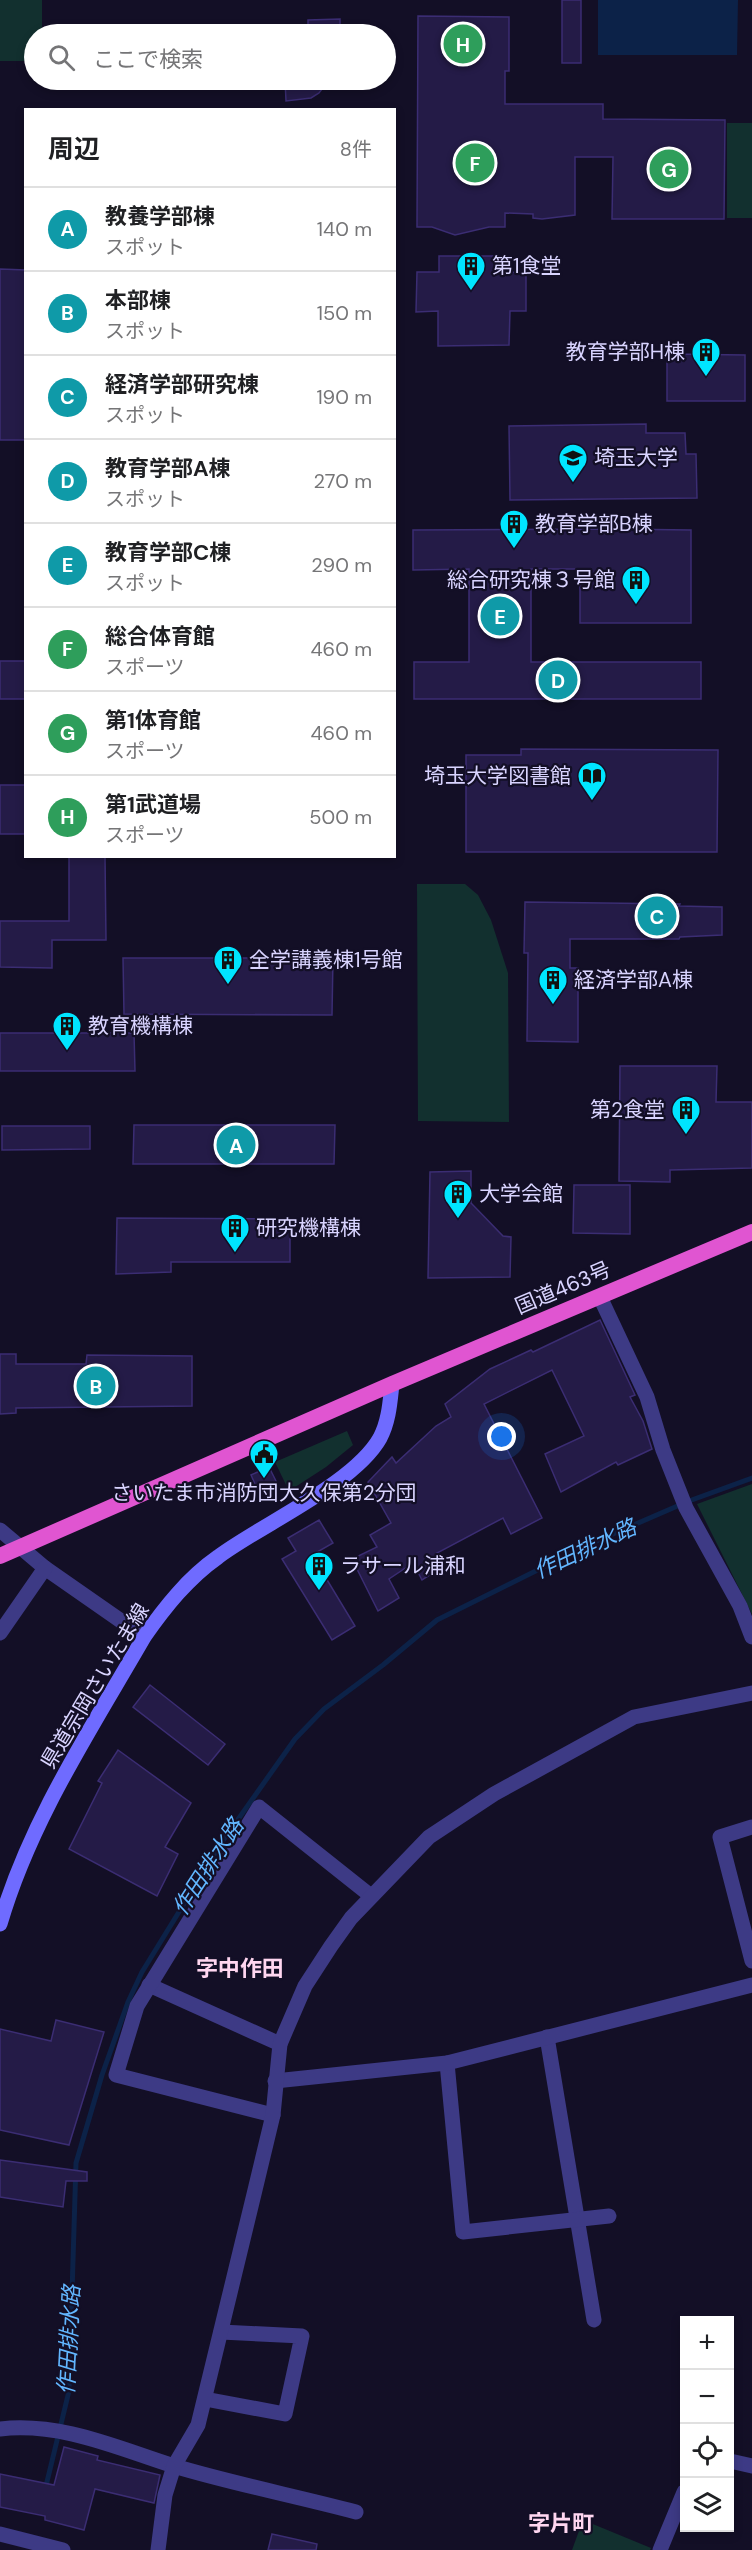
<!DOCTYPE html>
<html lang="ja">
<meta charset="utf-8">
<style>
body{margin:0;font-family:"DM Sans","Noto Sans JP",sans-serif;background:#f6f6f6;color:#202124}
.controls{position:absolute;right:18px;bottom:18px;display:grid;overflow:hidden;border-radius:0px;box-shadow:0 3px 9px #0003}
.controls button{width:54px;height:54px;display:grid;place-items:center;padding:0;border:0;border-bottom:2px solid #e0e0e0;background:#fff;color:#202124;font:30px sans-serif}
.you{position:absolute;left:502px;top:1437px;width:21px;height:21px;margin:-15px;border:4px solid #fff;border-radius:50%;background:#1a73e8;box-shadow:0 0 0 9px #1a73e833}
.badge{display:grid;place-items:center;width:39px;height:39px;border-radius:50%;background:#1a73e8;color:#fff;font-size:20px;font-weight:700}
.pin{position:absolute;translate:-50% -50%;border:3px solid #fff;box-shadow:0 2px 6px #0006}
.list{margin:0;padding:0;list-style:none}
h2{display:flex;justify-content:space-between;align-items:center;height:78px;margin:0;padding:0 24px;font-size:26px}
h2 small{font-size:20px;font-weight:400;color:#757577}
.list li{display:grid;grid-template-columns:39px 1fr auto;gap:18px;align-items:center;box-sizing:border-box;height:84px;padding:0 24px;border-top:2px solid #e0e0e0}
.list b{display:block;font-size:22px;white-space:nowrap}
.list p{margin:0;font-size:20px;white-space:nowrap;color:#757577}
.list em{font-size:20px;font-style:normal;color:#757577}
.icon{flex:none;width:33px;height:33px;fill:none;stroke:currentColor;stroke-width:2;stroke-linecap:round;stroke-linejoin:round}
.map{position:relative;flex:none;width:752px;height:2550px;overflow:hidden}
.search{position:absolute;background:#fff;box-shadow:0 3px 9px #0003;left:24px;top:24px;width:372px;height:66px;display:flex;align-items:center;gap:15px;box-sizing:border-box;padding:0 21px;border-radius:33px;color:#757577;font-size:22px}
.panel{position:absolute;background:#fff;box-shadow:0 3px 9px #0003;left:24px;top:108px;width:372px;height:750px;border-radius:0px}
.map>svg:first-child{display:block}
.green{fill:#12302f}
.water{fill:#0c2248}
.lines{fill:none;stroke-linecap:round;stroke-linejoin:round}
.stream{stroke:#0c2248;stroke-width:5}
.building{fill:#241b47;stroke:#3b2d73;stroke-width:1.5}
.minor{stroke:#3d3a85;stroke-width:15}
.tertiary{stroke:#3d3a85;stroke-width:15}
.secondary{stroke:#6f6bff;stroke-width:15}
.trunk{stroke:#e055d1;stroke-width:16}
.labels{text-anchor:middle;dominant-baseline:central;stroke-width:4.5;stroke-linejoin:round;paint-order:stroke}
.poi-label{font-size:21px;fill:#d9d4ff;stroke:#130f26;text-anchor:start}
.street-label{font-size:21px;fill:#d9d4ff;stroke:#130f26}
.water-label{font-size:22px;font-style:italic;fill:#62b6ff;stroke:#130f26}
.neighbourhood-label{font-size:22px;font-weight:bold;fill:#ffd6f0;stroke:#130f26}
</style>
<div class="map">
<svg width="752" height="2550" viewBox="0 0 752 2550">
<rect width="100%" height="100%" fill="#130f26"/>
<g class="green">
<path d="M0,0H42V34H34V61H0Z"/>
<rect x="727" y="123" width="25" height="95"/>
<path d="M417,884H465L478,895L491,920L508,973L509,1122L418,1121Z"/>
<path d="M347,1431L353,1445L326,1467L289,1491L275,1462Z"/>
<path d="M752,1484V1614L697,1504Z"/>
<path d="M583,2520L651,2548L650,2550H572Z"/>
</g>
<path class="water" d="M598,0H738L737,55H598Z"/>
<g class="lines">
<path class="stream" d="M45,2490L69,2391L76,2163L102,2075L128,2002L142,1972L222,1842L295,1739L324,1709L383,1665L437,1620L592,1543L689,1501L752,1478"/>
</g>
<g class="building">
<rect x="562" y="0" width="19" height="63"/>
<path d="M418,16L509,17V71H505V104H603V119L725,120L724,219H612L613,157H575V215L542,219L533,218V214L505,213V227H489L455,235L432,227H417Z"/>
<path d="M340,19V34H308V20Z"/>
<path d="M285,80H329L319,93L311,98L286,101Z"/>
<path d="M439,256H509V272L526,273V311H510L509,345L438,346V311L416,312L417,272H439Z"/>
<path d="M0,269L26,270V440H0Z"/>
<path d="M667,354L745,355V401H667Z"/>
<path d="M646,424V433H685L686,454H696L697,498L510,500L509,426Z"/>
<path d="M615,529L691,530V623H580V569H531V662H701V699H414V662H469V569L413,570V530Z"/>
<rect x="0" y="661" width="26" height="38"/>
<path d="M521,749L718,750L717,852H466V755H521Z"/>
<rect x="0" y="785" width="26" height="49"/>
<path d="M69,856H105L106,940H52V968L0,967V921H69Z"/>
<path d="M525,902L680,904L679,906L722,907V935L680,937L679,939H570V968H578V1042L527,1041L528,953H524Z"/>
<path d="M123,958H333L332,1015L124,1014Z"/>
<path d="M0,1033H134L135,1071H0Z"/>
<path d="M620,1066H717L716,1102H752V1168L670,1170V1182L619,1181Z"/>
<path d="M134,1125H335L334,1164H133Z"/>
<path d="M2,1126H90V1149L2,1150Z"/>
<path d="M471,1171V1203L503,1236L511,1237L510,1277L428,1278L430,1172Z"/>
<path d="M574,1185H630V1234L573,1233Z"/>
<path d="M117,1218L290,1219V1262H171V1272L116,1274Z"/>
<path d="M600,1320L635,1395L630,1397L643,1421L652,1449L618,1465L616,1462L561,1492L545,1454L584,1436L552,1370L484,1404L542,1518L511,1534L503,1518L437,1553L444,1566L422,1580L413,1563L389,1579L399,1598L378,1611L352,1559L377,1547L370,1535L391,1523L368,1482L392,1457L396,1463L436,1426L451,1417L445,1404L490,1369L531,1350L533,1352Z"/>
<path d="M0,1354H16V1364H86L87,1355L192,1356V1406L16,1408V1413L0,1414Z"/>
<path d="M269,1467L277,1483L258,1491L251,1475Z"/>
<path d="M319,1520L333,1543L312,1555L355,1626L332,1640L282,1559L296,1551L288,1538Z"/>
<path d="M150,1685L225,1744L208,1765L133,1707Z"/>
<path d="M118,1750L191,1803L165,1847L178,1854L157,1896L69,1849L102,1783L98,1781Z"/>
<path d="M56,2020L104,2032L69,2145L0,2130V2029L51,2041Z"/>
<path d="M0,2160L87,2172V2181H66L63,2207L0,2197Z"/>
<path d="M64,2447L98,2456L97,2460L160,2475L154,2503L95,2489L84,2530L45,2520V2516L0,2507V2474L54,2485Z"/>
<path d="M272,2534L317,2544L316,2550H268Z"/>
</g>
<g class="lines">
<g class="minor">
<path d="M600,1297L647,1397L663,1450L686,1508L740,1606L752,1637"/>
<path d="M0,1530L45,1568L144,1637"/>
<path d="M0,1633L45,1568"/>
<path d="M752,1827L720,1837L752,1961"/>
<path d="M149,1985L280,2044"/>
<path d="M547,2037L594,2320"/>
<path d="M447,2063L463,2232L609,2216"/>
<path d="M275,2081L447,2063L752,1985"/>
<path d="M273,2115L116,2075L137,2006L259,1807L371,1896"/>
<path d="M205,2399L285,2414L302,2336L221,2332"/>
<path d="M0,2429C61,2422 117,2448 174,2466C234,2484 296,2496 356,2512"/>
<path d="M730,2461L752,2466"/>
<path d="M158,2550L165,2495L174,2466L198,2425L255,2190L273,2115L280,2044L305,1986L331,1946L351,1918L429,1837L494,1794L634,1717L752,1693"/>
<path d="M660,2550L684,2492"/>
</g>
<path class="tertiary" d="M0,2534L63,2550"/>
<path class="secondary" d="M0,1924C30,1821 91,1729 144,1637C165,1607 188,1578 218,1557C262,1524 354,1484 380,1438C389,1421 390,1402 392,1384"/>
<path class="trunk" d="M0,1556L392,1384L752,1232"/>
</g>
<defs>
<g id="building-pin" transform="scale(1.5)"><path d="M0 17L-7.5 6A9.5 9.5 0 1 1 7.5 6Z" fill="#00e5ff" stroke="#130f26"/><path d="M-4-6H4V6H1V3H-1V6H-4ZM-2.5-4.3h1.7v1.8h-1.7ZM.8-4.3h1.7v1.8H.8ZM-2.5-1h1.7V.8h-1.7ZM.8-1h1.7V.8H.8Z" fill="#111"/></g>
<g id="university-pin" transform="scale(1.5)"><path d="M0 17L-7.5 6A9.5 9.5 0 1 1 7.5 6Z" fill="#00e5ff" stroke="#130f26"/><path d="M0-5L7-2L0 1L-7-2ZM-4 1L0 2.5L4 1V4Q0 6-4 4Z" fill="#111"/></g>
<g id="library-pin" transform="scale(1.5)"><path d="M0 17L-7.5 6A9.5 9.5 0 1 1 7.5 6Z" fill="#00e5ff" stroke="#130f26"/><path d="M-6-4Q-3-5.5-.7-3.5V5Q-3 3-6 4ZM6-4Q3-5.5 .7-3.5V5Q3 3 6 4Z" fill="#111"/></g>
<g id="civic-pin" transform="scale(1.5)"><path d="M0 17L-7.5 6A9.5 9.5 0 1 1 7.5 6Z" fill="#00e5ff" stroke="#130f26"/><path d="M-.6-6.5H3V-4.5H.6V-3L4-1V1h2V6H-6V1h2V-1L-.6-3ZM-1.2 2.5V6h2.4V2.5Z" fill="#111"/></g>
</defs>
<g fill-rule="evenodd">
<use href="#building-pin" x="471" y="266"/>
<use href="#building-pin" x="706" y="352"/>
<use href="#university-pin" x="573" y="458"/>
<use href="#building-pin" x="514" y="524"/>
<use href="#building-pin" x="636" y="580"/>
<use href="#library-pin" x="592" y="776"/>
<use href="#building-pin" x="228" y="960"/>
<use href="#building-pin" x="553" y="980"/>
<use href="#building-pin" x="67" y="1026"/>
<use href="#building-pin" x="686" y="1110"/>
<use href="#building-pin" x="458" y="1194"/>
<use href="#building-pin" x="235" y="1228"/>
<use href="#civic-pin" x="264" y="1454"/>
<use href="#building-pin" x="319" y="1566"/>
</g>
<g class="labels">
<g class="poi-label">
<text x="492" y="266">第1食堂</text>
<text x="685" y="352" text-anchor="end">教育学部H棟</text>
<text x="594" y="458">埼玉大学</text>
<text x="535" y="524">教育学部B棟</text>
<text x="615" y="580" text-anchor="end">総合研究棟３号館</text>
<text x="571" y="776" text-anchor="end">埼玉大学図書館</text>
<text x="249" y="960">全学講義棟1号館</text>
<text x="574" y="980">経済学部A棟</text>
<text x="88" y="1026">教育機構棟</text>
<text x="665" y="1110" text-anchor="end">第2食堂</text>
<text x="479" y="1194">大学会館</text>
<text x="256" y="1228">研究機構棟</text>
<text x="264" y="1493" text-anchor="middle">さいたま市消防団大久保第2分団</text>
<text x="340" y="1566">ラサール浦和</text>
</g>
<g class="street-label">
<text transform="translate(563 1288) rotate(-23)">国道463号</text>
<text transform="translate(95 1686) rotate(-59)">県道宗岡さいたま線</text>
</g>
<g class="water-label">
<text transform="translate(585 1549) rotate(-25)">作田排水路</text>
<text transform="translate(208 1867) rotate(-57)">作田排水路</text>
<text transform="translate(69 2340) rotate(-87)">作田排水路</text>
</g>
<g class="neighbourhood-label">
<text x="240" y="1968">字中作田</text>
<text x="561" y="2523">字片町</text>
</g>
</g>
</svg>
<div class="controls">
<button>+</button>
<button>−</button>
<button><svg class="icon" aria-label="locate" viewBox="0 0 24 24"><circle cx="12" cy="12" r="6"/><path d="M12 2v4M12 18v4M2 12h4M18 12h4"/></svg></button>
<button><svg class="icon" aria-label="layers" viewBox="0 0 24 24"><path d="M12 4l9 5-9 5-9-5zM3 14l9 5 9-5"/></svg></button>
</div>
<div class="you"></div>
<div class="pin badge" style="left:236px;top:1145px;background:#0f9aa8">A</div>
<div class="pin badge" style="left:96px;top:1386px;background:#0f9aa8">B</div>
<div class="pin badge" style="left:657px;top:916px;background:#0f9aa8">C</div>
<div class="pin badge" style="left:558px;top:680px;background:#0f9aa8">D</div>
<div class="pin badge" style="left:500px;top:616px;background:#0f9aa8">E</div>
<div class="pin badge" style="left:475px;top:163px;background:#2e9e5b">F</div>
<div class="pin badge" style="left:669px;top:169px;background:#2e9e5b">G</div>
<div class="pin badge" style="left:463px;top:44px;background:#2e9e5b">H</div>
<div class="search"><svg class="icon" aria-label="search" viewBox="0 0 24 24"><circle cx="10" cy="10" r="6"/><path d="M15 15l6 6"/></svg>ここで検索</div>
<section class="panel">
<h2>周辺<small>8件</small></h2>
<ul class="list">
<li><span class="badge" style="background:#0f9aa8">A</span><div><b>教養学部棟</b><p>スポット</p></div><em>140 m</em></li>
<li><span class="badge" style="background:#0f9aa8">B</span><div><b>本部棟</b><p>スポット</p></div><em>150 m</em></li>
<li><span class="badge" style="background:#0f9aa8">C</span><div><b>経済学部研究棟</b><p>スポット</p></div><em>190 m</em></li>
<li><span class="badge" style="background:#0f9aa8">D</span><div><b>教育学部A棟</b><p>スポット</p></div><em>270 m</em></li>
<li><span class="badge" style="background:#0f9aa8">E</span><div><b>教育学部C棟</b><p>スポット</p></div><em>290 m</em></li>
<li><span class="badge" style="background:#2e9e5b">F</span><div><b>総合体育館</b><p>スポーツ</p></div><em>460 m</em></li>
<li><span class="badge" style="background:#2e9e5b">G</span><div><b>第1体育館</b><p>スポーツ</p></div><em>460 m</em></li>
<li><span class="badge" style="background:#2e9e5b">H</span><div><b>第1武道場</b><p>スポーツ</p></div><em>500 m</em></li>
</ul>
</section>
</div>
